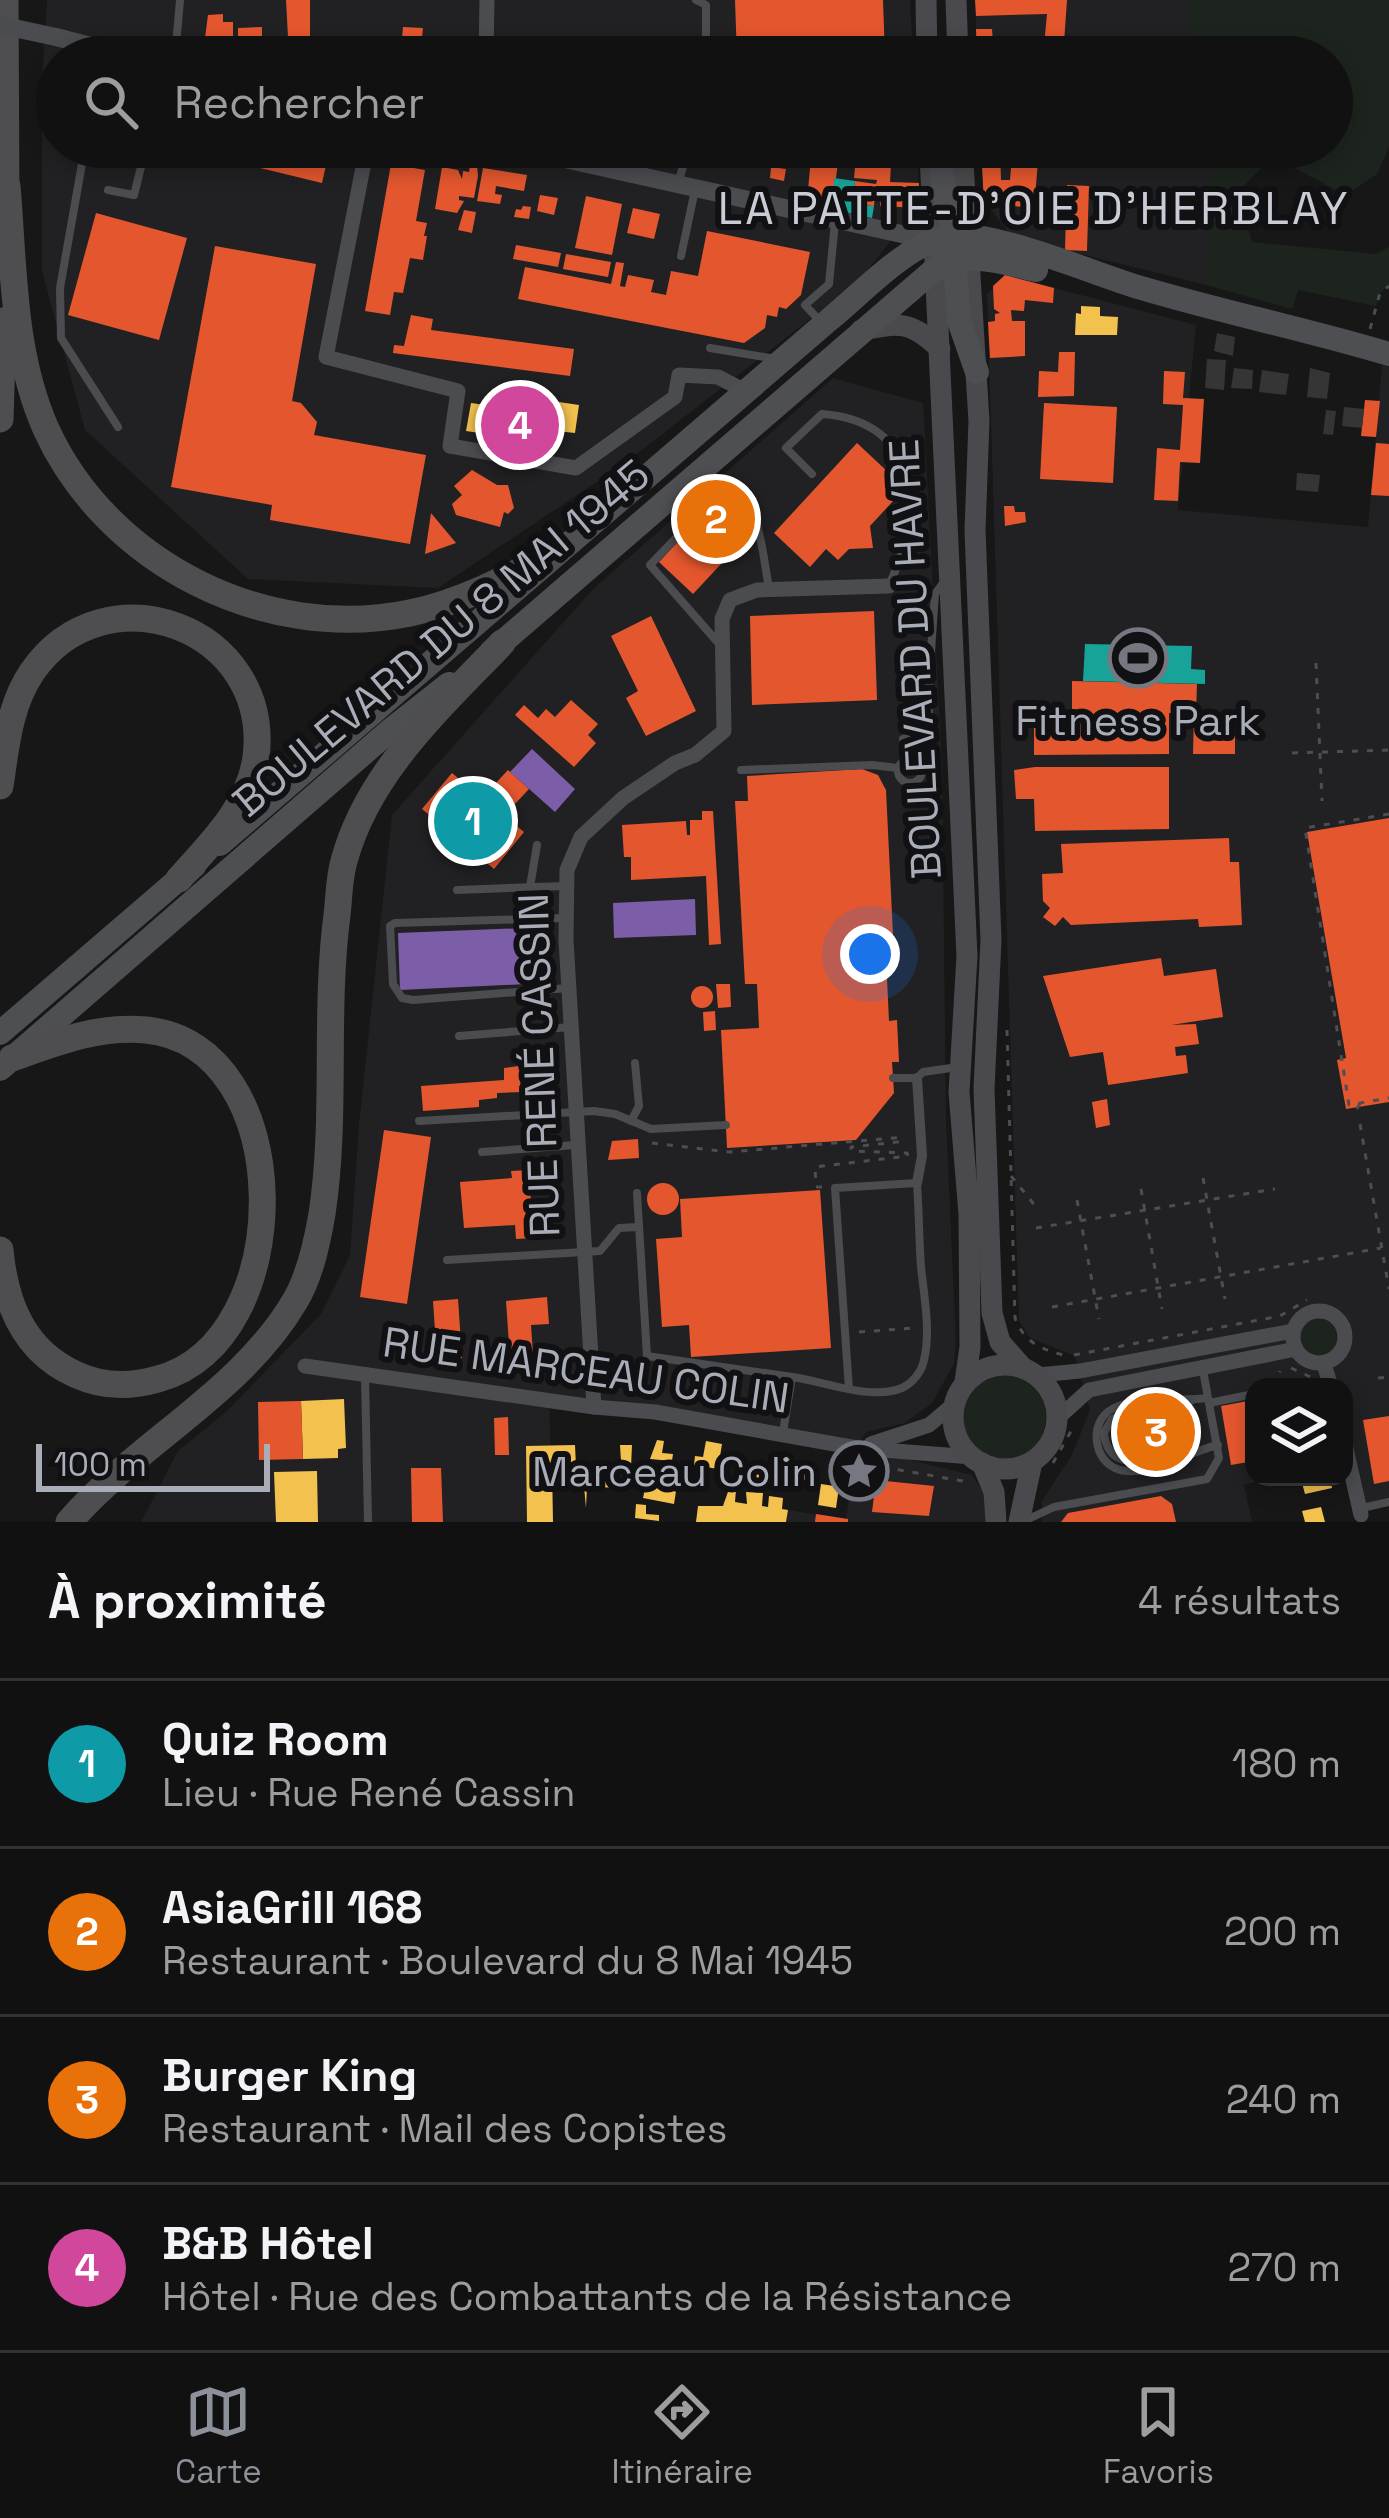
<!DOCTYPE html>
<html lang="fr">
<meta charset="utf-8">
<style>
body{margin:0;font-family:"Space Grotesk",sans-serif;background:#1a1a1a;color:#f1f3f6}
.controls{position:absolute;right:36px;bottom:36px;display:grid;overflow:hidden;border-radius:24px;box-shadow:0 6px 18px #0003}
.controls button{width:108px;height:108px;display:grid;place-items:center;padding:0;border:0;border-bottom:3px solid #303131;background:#111;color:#f1f3f6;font:60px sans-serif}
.scale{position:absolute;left:36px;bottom:30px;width:234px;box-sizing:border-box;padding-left:12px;border:6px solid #a8adb8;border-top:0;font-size:33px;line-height:42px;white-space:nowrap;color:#a8adb8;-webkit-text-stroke:9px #111113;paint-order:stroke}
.you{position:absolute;left:870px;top:954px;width:42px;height:42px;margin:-30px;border:9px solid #fff;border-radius:50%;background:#1a73e8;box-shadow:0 0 0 18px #1a73e833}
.badge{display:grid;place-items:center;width:78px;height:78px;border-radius:50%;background:#8c9099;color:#fff;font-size:39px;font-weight:700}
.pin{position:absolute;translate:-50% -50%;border:6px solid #fff;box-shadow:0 3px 12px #0006}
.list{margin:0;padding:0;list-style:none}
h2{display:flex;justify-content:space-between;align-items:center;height:156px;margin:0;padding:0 48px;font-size:51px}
h2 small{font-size:39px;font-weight:400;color:#9c9d9f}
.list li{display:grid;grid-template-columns:78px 1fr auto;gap:36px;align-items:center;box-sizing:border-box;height:168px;padding:0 48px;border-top:3px solid #303131}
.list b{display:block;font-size:45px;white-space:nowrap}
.list p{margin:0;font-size:39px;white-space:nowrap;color:#9c9d9f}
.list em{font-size:39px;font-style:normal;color:#9c9d9f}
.icon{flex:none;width:66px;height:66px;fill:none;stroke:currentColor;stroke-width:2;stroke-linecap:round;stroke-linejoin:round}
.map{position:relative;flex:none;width:1389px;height:1522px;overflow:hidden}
.search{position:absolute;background:#111;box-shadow:0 6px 18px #0003;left:36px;right:36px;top:36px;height:132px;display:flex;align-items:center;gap:30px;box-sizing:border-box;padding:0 42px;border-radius:66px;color:#9c9d9f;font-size:45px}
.sheet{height:828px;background:#111}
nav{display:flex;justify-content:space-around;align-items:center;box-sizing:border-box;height:168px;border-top:3px solid #303131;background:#111;font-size:33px;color:#9c9d9f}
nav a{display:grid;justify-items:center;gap:6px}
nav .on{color:#8c9099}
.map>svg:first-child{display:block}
.built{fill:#212123}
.green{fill:#1d241e}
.homes{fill:#f2c14e}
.shops{fill:#e4572e}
.offices{fill:#7b5ea7}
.public{fill:#17a398}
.building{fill:#353536}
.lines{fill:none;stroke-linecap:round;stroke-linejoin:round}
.path{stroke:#4d4e52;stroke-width:3;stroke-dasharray:6 9;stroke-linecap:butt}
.service{stroke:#4b4c50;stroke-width:8}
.pedestrian{stroke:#4b4c50;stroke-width:10}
.minor{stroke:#4b4c50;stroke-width:15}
.tertiary{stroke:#4b4c50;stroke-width:18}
.secondary{stroke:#4a4a4e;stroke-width:21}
.primary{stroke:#4d4f52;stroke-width:24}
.motorway{stroke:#4e4e51;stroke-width:27}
.tertiary-bridge{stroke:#4b4c50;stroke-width:18}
.labels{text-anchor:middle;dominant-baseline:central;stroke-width:12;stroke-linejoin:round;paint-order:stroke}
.street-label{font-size:42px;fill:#a8adb8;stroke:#111113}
.poi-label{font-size:42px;fill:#a8adb8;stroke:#111113}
.neighbourhood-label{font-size:45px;letter-spacing:3px;fill:#c9ccd4;stroke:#111113}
</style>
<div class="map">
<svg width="1389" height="1522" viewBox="0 0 1389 1522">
<rect width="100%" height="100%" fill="#171717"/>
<g class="built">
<path d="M47,0H910L913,57H57V147H917L919,205L858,282L625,463L438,588L248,579L85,430L42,271V80Z"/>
<path d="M975,0H1191L1194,57H977Z"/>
<path d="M981,147H1219L1206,285L1012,237L983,199Z"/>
<path d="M1005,275L1196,325L1178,510L1368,527L1382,365L1389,367V1501L1360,1507L1344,1460V1387H1254V1477H1274L1244,1485L1252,1522H1042V1501L1072,1455L1090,1410L1075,1356L1030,1338L1019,1321L987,294Z"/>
<path d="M833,378L923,403L942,764L946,1120L956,1341L954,1364L932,1403L905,1423L866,1432L857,1447L972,1475L1003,1522H721L723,1500L846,1519L856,1448L549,1401L553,1522H141L178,1451L226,1412L321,1314L350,1255L359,1124L392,815L593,589Z"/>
</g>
<g class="green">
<path d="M1187,0H1389V147L1377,174L1346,195L1294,168L1317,147H1332V57H1192Z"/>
<path d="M1210,147H1294L1280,163L1268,162L1245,184L1244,215L1252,242L1375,254L1389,247V286L1380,293L1376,306L1298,290L1292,309L1206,285Z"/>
<circle cx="1319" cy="1338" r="18"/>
<circle cx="1004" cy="1417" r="42"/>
</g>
<g class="homes">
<path d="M1081,306L1100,307V316L1118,317L1117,335H1075L1076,313L1081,314Z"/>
<path d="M532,398L579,405L575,433L538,429L536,441L466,431L471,403L530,411Z"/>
<path d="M344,1399L346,1448L338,1449V1458L303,1459L301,1401Z"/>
<path d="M657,1440L664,1441L662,1453L673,1454L672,1461L650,1459Z"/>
<path d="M706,1441L722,1444L718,1469L694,1465L695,1456L703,1457Z"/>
<path d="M575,1445L576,1467H552L553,1522H527L526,1446Z"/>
<path d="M620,1445H632L630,1490H621V1484L619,1488L598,1487L599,1479L622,1478Z"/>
<path d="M782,1458L802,1462L801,1468L818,1471L817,1481L779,1478Z"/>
<path d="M746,1464L772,1468L769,1487L743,1483Z"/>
<path d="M317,1471L318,1522H276L274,1472Z"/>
<path d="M836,1473L852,1475L850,1489L839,1487L836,1508L818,1505L821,1484L834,1486Z"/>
<path d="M583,1475H594L593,1486H587L586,1508Z"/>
<path d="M1330,1477L1332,1488L1305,1494L1301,1479Z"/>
<path d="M647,1479L677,1485L674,1504L643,1498Z"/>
<path d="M729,1489L736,1490L735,1502L747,1504L746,1492L763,1493L762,1506L768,1507L769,1496L783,1498L782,1509L788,1510L786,1522H696L698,1506H723Z"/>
<path d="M636,1504L646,1505V1514L659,1515V1521L635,1518Z"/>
<path d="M1321,1507L1325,1522H1305L1302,1511Z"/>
</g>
<g class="shops">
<path d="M286,0H310V50L299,51V36L288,37Z"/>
<path d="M735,0H883L885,57H737Z"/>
<path d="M975,0H1067L1063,57H1043L1047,14L976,16Z"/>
<path d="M223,14V22H233V43L205,38L208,15Z"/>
<path d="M262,27V52L238,53V28Z"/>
<path d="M403,27L423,28L420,57H390V51H396L397,38H402Z"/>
<path d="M976,29H992L994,57H977Z"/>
<path d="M288,50V57H266V51Z"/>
<path d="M226,147H309L329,152L322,183L223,159Z"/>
<path d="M812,147H840L832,209L819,206L814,191L808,190Z"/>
<path d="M857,147H892L890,182L919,183L918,208L880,206L881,196H875L874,206L853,204L855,181L876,184L877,180L854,178Z"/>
<path d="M981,147H1000L1001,180H1010L1011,168L1018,167L1019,147L1039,150L1034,208L984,203Z"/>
<path d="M391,164L425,170L416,221L427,223L424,236H427L423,260L410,258L403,293L394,292L390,315L365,311Z"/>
<path d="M470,166H477L478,176L474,198L459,196V200L464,201L457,213L435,209L442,167L458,170L462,179L463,171L469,172Z"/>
<path d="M771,167L786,169L784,181L770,178Z"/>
<path d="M483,168L527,175L524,191L496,186L495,194L502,195L500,204L477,201Z"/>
<path d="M1067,185L1089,186L1087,251L1065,250Z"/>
<path d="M540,195L558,198L554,215L537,211Z"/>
<path d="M586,196L622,204L612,255L575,248Z"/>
<path d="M523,206L531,207L529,219L514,217L516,209L521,210Z"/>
<path d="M633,208L660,214L654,239L627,233Z"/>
<path d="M464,210L476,212L472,233L458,230Z"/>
<path d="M96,213L187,238L159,340L68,315Z"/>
<path d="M707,231L810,252L801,295L786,309L779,307L777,317L767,315L765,328L744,343L518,299L525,267L611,284L616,262L624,263L620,286L625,287L628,275L654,280L651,292L666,295L671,271L698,276Z"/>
<path d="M516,245L561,253L558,267L513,259Z"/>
<path d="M215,246L316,264L292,401L301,403L317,422L314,435L426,455L410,544L270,520L272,505L171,487Z"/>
<path d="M566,254L611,262L608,277L563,269Z"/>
<path d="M1005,275L1054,288L1053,303L1025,300L1024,311L1011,310L1012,321H1025V356L990,358L988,322L995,321V314L1000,313L994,309L993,286Z"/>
<path d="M411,315L433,319L431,330L574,349L570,376L393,353L394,345L404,346Z"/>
<path d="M1059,352H1075L1074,396L1038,397L1039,371L1058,372Z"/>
<path d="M1164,371L1185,372L1183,398L1204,399L1200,463L1180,462L1178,501L1154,500L1157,448L1180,450L1183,405L1163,404Z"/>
<path d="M1365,400L1380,401L1376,437L1361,436Z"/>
<path d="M1044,403L1117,407L1113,483L1040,479Z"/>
<path d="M857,443L905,488L870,526L873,548L849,549L838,560L826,549L810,567L774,533Z"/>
<path d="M1376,443L1389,444V496L1371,495Z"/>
<path d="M472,470L497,485H508L514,508L508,514L504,512L500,527L456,515L452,504L462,495L454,486Z"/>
<path d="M716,501L750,533L693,594L659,562Z"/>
<path d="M1004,506H1014L1015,512H1025L1026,522L1005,526Z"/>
<path d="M431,513L456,543L425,554Z"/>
<path d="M874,611L877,700L752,705L750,616Z"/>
<path d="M651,616L696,711L646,736L626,698L638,691L611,636Z"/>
<path d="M1072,681L1197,684L1196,713L1235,714V754H1193L1194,713H1169V754L1034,755V728H1072Z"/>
<path d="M571,700L598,724L588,735L596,743L574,767L515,715L524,705L538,718L546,709L555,717Z"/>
<path d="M1035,767H1169V829L1035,831L1034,799H1016L1014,770Z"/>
<path d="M862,769L878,775L886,790L893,935L885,936L889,1021L897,1020L899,1062H892L894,1093L856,1140L727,1148L721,1030L759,1028L757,984H745L735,801H748L747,776Z"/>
<path d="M508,770L529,789L515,804L494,785Z"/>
<path d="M452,773L524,832L494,869L422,809Z"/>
<path d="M702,811H713L721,944L709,945L706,876L631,880V857H624L622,825L686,821L687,835H690V820H702Z"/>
<path d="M1389,818V1102L1346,1109L1337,1060L1346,1058L1307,832Z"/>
<path d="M1229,838L1230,862H1239L1242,925L1199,927L1198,919L1071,925L1063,917L1055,926L1043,917L1050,908L1043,901L1042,874L1063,873L1061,844Z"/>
<path d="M1161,958L1164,976L1216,969L1223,1017L1171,1025L1196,1024L1199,1044L1175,1047L1176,1056L1186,1055L1188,1073L1108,1085L1103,1052L1070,1057L1043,976Z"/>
<path d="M716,984H730L731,1007L718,1008Z"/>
<circle cx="702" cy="997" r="11"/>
<path d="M715,1011L716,1030L704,1031L703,1012Z"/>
<path d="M519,1066L521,1092L497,1093V1098L479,1100V1107L423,1111L421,1086L504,1080V1068Z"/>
<path d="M1107,1099L1110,1125L1096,1128L1092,1102Z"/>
<path d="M384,1130L431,1137L407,1304L360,1297Z"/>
<path d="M638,1139L639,1158L608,1160L612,1141Z"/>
<path d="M529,1170L533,1238L516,1239L515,1225L464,1228L460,1182L512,1178L511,1171Z"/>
<circle cx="663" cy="1199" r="16"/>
<path d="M820,1190L831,1348L691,1357L689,1325L662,1327L658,1267L656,1239L682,1237L680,1199Z"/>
<path d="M547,1297L549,1324L531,1325L534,1371L511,1373L506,1301Z"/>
<path d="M458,1299L462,1358L437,1360L433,1301Z"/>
<path d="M301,1401L303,1459L259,1460L258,1402Z"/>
<path d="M1248,1401H1254V1461L1231,1465L1221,1406Z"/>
<path d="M1185,1408L1195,1413L1198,1436L1164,1444L1166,1450L1123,1456L1118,1451L1116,1418Z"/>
<path d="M1389,1416V1481L1374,1484L1363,1420Z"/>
<path d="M508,1417L509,1455H495L494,1418Z"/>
<path d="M411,1468H441L443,1522H412Z"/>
<path d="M876,1480L934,1486L929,1516L872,1512Z"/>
<path d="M1161,1496L1172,1504L1176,1522H1061L1068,1513Z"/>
<path d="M816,1514L848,1519V1522H815Z"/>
</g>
<g class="offices">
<path d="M532,749L575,789L555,812L510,772Z"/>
<path d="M695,899L696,935L614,938L613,903Z"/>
<path d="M524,928L527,984L400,990L398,933Z"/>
</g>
<g class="public">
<path d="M834,178L855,181L853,204L874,206L872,218L832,209Z"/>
<path d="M1085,644L1192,646L1191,669L1205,670V684L1083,681Z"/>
</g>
<g class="building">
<path d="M1217,333L1235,337L1233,356L1214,351Z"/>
<path d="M1207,359L1226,360L1224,390L1205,388Z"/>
<path d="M1234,368L1253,370L1252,389L1231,388Z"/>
<path d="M1310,368L1330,373L1327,399L1307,397Z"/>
<path d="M1262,370L1289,374L1286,395L1259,392Z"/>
<path d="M1344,407L1364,409L1362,428L1342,426Z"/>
<path d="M1326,410L1336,411L1333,435L1323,434Z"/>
<path d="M1297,473L1320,475L1318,492L1296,490Z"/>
</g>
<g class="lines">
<g class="path">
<path d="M1370,329L1380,293L1389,286"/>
<path d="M1316,663L1322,801"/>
<path d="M1292,753L1389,750"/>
<path d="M1389,814L1305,828L1349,1105L1389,1098"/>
<path d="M1007,1030L1015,1318C1024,1343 1043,1350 1067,1356"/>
<path d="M1357,1109L1363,1097"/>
<path d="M1360,1124L1389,1289"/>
<path d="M652,1143L729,1152L905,1137"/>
<path d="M1011,1176L1037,1208"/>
<path d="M1203,1178L1225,1299"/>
<path d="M822,1187H816L815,1167L908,1156L907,1153L851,1151V1147L907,1141"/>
<path d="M1141,1189L1162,1309"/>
<path d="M1077,1200L1099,1319"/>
<path d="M1036,1228L1275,1189"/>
<path d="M1052,1307L1381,1248"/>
<path d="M859,1332L915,1328"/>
<path d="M1074,1355L1280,1316L1307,1300"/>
<path d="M1291,1368L1315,1379"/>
<path d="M1378,1378L1389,1377"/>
<path d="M1277,1387L1280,1371"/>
<path d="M1053,1463L1075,1424"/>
<path d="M883,1467L968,1482"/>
</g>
<g class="service">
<path d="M696,0L706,5V57"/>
<path d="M175,57L180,0"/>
<path d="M85,147L60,288L61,338L118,427"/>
<path d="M678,183L689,147"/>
<path d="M108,190L134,195L146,147"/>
<path d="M681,256L695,190"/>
<path d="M820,321L805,305L829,284L835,222"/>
<path d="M710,348L776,359"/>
<path d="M812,474L786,448L822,414C921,421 925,512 889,585"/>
<path d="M721,646L650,565L726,486C762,502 762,554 769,588"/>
<circle cx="910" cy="771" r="12"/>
<path d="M905,759L903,739L929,728"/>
<path d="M917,761L930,739L928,694L935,594L943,583"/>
<path d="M741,770L872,765L898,768"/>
<path d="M530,887L537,845"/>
<path d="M457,890L564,886"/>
<path d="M565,918L395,923L390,926L393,984L402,998L413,1000L568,988"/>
<path d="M459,1036L571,1027"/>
<path d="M893,1078H917L923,1072L958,1067"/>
<path d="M419,1121L594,1111L615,1114L651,1129L726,1125"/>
<path d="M631,1121L639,1106L635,1063"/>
<path d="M482,1152L576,1145"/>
<path d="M637,1193L647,1356L792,1377"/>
<path d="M447,1260L600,1251L619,1228L639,1227"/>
<path d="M365,1376L368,1522"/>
<path d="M1208,1398C1179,1402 1143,1394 1114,1408C1085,1422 1094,1470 1127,1471C1160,1473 1187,1452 1218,1445"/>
<path d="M1209,1403L1254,1394"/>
<path d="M783,1432L792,1377C824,1381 870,1401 902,1388C913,1383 922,1371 924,1360C931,1331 924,1296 921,1267C919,1239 919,1211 917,1183L835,1188L849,1389"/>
<path d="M1188,1454C1158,1455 1109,1479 1104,1433L1112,1419L1122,1414L1191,1401"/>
<path d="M1362,1508L1389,1502"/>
<path d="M1024,1521L1054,1507L1207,1479L1219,1458L1202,1365"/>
</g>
<path class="pedestrian" d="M917,1183L922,1156L917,1078"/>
<g class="minor">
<path d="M486,57L487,0"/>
<path d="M367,147L326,357L458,391L450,446L576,468L675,397L679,375L718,377L747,392"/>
<circle cx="1319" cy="1337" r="26"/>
<path d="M1324,1364L1331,1387"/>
<path d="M305,1366L594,1407L655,1412L857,1448L972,1457"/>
<path d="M1038,1375L1080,1371L1293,1331"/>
<path d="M594,1407L566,940L567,870L581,837L623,798L675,763L695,755L724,731L722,619L730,600L757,590L889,586"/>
<path d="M1058,1418L1089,1390L1296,1349"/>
<path d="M1344,1440L1361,1515"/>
<path d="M871,1444L929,1425L954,1404"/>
</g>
<g class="tertiary">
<path d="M56,37L133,57"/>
<path d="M511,147L933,241"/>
</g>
<g class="secondary">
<path d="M926,0L927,57"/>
<path d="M956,0L958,57"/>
<path d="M962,147L979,421L975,530L991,940L984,1089L992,1313L1000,1342L1022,1367"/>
<path d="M930,154L967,956L959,1092L969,1214L970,1347L965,1382"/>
<path d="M861,330C900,323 910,320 940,349"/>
<circle cx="1005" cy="1417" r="52"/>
<path d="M982,1463L994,1492L996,1522"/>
<path d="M1019,1522L1032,1462"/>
</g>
<g class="primary">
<path d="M937,147C945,180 943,219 963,248"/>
<path d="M940,250L956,278L959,321L977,372"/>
<path d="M491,652L935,269C967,250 1002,262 1036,270"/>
<path d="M220,844L830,319C863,292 901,250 942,237C980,225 1097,275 1138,287C1221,312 1306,329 1389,354"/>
<path d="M0,1033L194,866"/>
<path d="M0,1069L387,733L449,684"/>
</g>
<g class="motorway">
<path d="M5,0L6,204"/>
<path d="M7,186C14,267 12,353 46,429C107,563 265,643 410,613C459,603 508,578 553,554"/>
<path d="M0,419L3,321"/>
<path d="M0,786C6,747 9,706 32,672C105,566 272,628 256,757C250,806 210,844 179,879"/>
<path d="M0,1250C5,1304 24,1352 77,1375C103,1387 130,1387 158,1379C299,1342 299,1045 146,1030C99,1025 55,1043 12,1058"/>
<path d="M69,1522C137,1443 241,1393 295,1301C310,1276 317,1243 322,1214C337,1115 324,1015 337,915C339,898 339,878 344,861C368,772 440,708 502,643"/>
</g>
<path class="tertiary-bridge" d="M0,25L56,37"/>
</g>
<defs>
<g id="stadium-ring" transform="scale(3)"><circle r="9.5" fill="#111113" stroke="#757880" stroke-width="1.5"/><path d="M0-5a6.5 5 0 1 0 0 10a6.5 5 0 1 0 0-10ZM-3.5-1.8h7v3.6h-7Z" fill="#757880"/></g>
<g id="sight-ring" transform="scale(3)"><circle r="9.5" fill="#111113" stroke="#757880" stroke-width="1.5"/><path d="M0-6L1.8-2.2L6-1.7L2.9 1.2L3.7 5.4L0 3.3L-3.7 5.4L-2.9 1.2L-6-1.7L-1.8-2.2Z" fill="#757880"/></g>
</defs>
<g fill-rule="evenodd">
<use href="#stadium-ring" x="1138" y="658"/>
<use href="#sight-ring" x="859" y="1471"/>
</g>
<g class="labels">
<g class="street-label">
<text transform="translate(441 638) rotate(-40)">BOULEVARD DU 8 MAI 1945</text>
<text transform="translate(915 659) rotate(-93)">BOULEVARD DU HAVRE</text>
<text transform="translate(539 1065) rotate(-92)">RUE RENÉ CASSIN</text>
<text transform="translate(586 1370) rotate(8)">RUE MARCEAU COLIN</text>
</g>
<g class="poi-label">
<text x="1138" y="720">Fitness Park</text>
<text x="817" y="1471" text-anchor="end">Marceau Colin</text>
</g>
<g class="neighbourhood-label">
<text x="1034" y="208">LA PATTE-D'OIE D'HERBLAY</text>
</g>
</g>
</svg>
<div class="controls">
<button><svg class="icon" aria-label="layers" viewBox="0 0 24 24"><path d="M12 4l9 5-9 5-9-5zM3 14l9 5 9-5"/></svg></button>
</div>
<div class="scale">100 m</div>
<div class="you"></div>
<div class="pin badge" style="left:473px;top:821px;background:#0f9aa8">1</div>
<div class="pin badge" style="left:716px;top:519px;background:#e8710a">2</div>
<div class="pin badge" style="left:1156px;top:1432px;background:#e8710a">3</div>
<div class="pin badge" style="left:520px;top:425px;background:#d1479c">4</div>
<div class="search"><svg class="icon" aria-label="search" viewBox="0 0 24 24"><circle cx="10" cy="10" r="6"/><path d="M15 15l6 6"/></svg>Rechercher</div>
</div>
<section class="sheet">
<h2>À proximité<small>4 résultats</small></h2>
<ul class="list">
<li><span class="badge" style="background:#0f9aa8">1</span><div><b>Quiz Room</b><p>Lieu · Rue René Cassin</p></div><em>180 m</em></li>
<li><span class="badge" style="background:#e8710a">2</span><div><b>AsiaGrill 168</b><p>Restaurant · Boulevard du 8 Mai 1945</p></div><em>200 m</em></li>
<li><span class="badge" style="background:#e8710a">3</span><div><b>Burger King</b><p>Restaurant · Mail des Copistes</p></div><em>240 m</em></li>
<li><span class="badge" style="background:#d1479c">4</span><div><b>B&amp;B Hôtel</b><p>Hôtel · Rue des Combattants de la Résistance</p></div><em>270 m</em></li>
</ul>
</section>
<nav>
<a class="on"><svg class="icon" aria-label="map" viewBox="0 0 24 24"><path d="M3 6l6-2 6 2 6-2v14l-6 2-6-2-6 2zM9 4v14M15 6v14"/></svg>Carte</a>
<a><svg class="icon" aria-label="directions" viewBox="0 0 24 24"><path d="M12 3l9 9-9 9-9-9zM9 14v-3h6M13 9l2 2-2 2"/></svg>Itinéraire</a>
<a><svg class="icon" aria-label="saved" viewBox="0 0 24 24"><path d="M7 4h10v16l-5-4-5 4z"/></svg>Favoris</a>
</nav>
